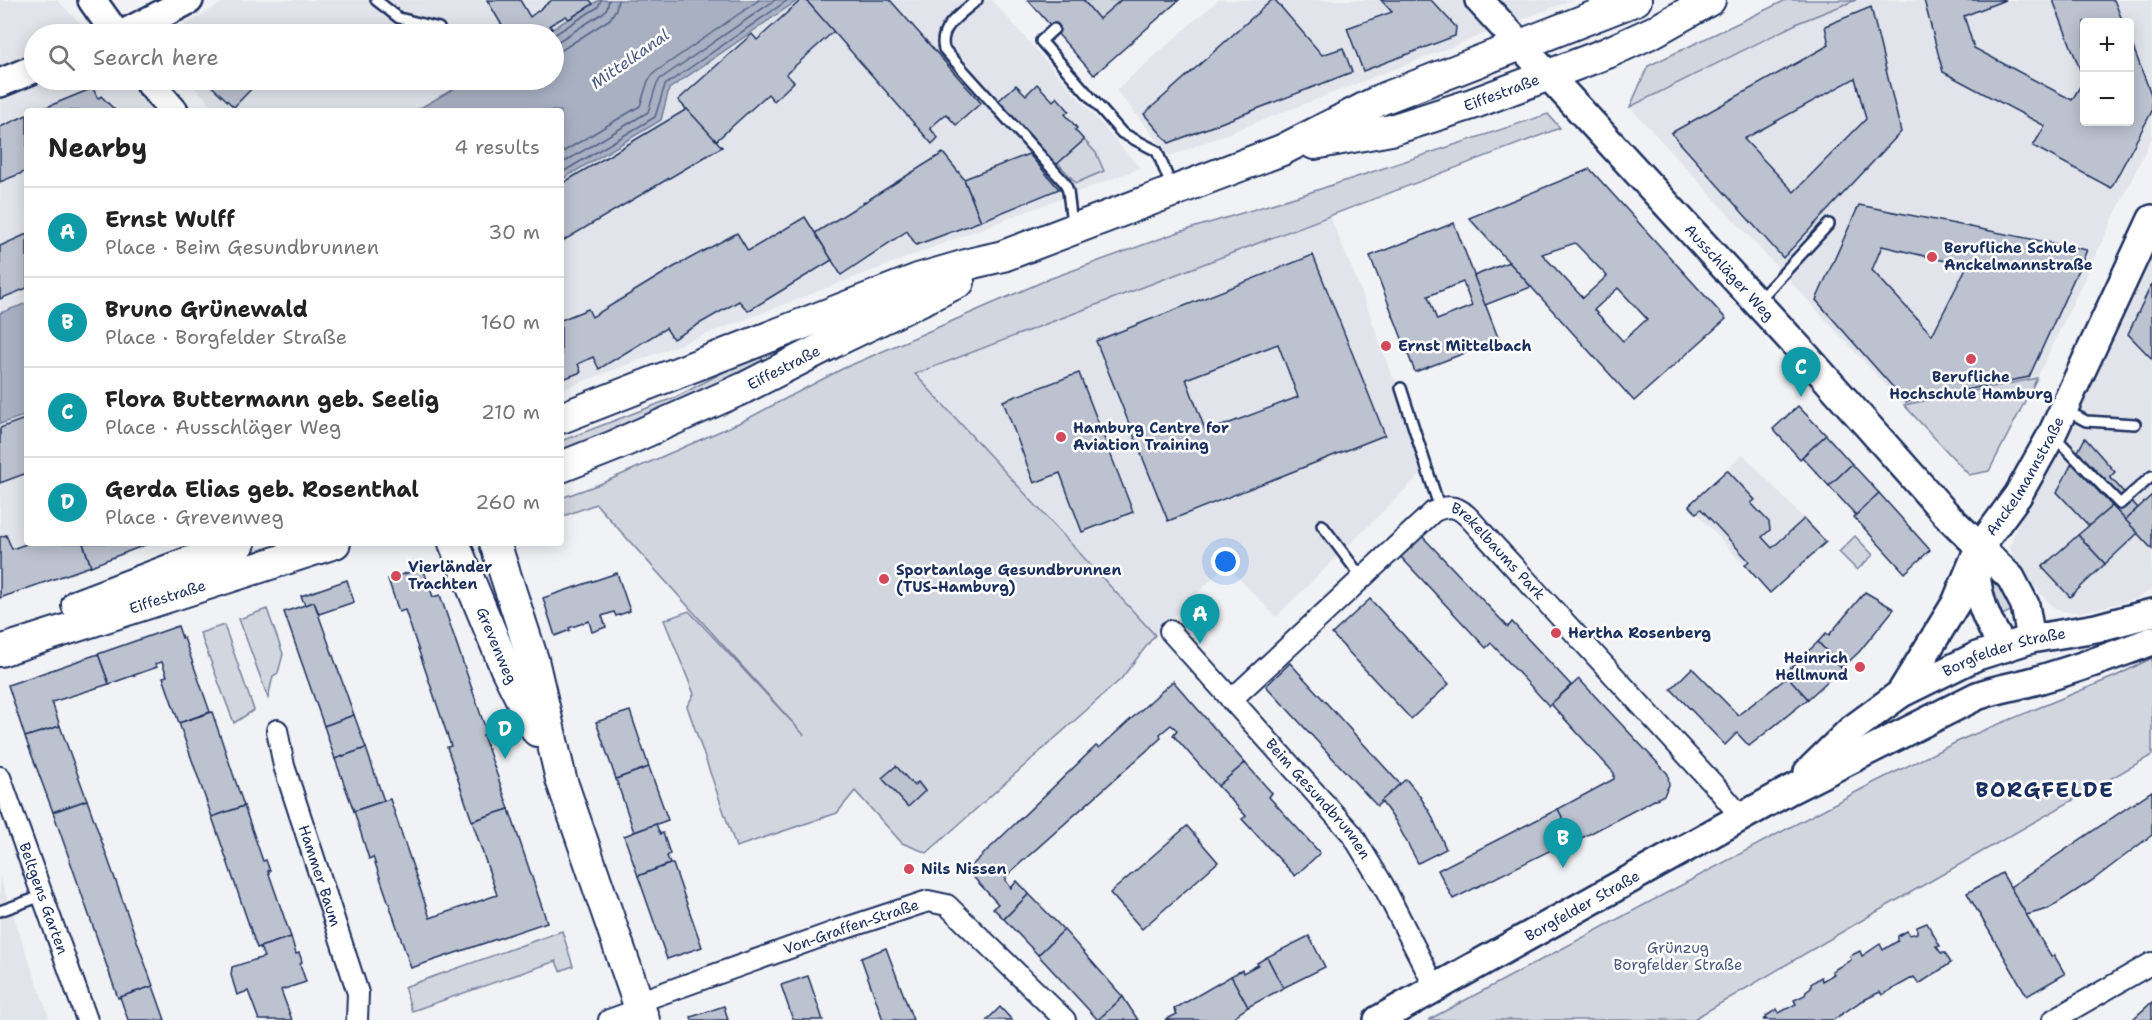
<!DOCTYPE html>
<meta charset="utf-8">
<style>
body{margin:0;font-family:"Shantell Sans",sans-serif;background:#f6f6f6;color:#222}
.controls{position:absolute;right:18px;top:18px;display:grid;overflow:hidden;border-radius:6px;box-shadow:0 3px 15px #0003}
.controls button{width:54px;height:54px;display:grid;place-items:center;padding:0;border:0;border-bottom:2px solid #e0e0e0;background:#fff;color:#222;font:30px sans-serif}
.you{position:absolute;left:1226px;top:562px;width:21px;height:21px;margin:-15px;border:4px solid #fff;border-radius:50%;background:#1a73e8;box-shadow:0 0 0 9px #1a73e833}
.badge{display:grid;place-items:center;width:39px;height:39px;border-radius:50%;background:#d1495b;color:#fff;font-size:20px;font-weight:700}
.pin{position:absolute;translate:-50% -50px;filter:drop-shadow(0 2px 3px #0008)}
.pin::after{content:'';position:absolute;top:32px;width:21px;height:18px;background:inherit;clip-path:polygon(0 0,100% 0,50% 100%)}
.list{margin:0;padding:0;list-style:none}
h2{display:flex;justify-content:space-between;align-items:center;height:78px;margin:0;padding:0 24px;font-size:26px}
h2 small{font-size:20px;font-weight:400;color:#767676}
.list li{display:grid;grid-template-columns:39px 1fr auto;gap:18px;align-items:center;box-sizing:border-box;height:90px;padding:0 24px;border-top:2px solid #e0e0e0}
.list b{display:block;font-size:22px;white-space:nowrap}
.list p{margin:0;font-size:20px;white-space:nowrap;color:#767676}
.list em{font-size:20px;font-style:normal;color:#767676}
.icon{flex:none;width:33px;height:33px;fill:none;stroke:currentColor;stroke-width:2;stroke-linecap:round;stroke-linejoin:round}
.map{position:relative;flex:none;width:2152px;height:1020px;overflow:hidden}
.search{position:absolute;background:#fff;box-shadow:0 3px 15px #0003;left:24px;top:24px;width:540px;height:66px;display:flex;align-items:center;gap:15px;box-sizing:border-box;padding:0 21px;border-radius:33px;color:#767676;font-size:22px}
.panel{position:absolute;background:#fff;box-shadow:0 3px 15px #0003;left:24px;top:108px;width:540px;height:438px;border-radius:6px}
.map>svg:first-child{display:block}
.built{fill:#e1e4ea;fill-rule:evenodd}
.green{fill:#d2d6df;stroke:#76829e;stroke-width:1.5}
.water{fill:#a8b0c2;stroke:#707c9a;stroke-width:1.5}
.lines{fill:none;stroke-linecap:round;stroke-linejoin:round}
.shore{stroke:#536386;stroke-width:1.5}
.building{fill:#bcc2d0;stroke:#1b2f5e;stroke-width:1.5;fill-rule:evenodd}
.lane-casing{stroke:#1b2f5e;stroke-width:14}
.street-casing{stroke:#1b2f5e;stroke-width:24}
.secondary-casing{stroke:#1b2f5e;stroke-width:32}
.primary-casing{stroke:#1b2f5e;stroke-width:34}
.lane{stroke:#fff;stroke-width:9}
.street{stroke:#fff;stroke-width:20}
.secondary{stroke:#fff;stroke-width:27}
.primary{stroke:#fff;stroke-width:30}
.poi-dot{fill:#d1495b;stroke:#fff;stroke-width:2}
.labels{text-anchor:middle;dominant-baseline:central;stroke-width:5;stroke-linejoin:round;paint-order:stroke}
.street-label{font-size:15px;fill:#1b2f5e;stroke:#fff}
.poi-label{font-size:15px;font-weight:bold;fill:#1b2f5e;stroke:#fff;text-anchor:start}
.park-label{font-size:15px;fill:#49597e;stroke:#fff}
.water-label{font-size:16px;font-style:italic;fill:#4c5c81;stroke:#fff}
.district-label{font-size:21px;font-weight:bold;letter-spacing:1.5px;fill:#1b2f5e;stroke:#fff}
</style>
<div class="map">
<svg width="2152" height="1020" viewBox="0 0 2152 1020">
<rect width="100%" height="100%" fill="#f1f2f5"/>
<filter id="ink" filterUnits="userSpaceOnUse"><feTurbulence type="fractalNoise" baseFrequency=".0167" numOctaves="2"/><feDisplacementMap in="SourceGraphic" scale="12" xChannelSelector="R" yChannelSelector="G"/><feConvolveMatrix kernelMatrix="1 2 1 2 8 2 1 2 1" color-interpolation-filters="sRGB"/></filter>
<g filter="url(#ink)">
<g class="built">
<path d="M0,0H57L91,34H34V80H134L165,111H27V303L0,313Z"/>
<path d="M228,0H599L544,34H168Z"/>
<path d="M799,0H992L1140,168L561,390V180L660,121L669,89Z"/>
<path d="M1218,0H1572L1170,156L1116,90Z"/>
<path d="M1856,0H2152V137L2037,378L1904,405L1630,107L1800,22ZM2084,22H2130V122H2084Z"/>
<path d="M187,80H469L415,111H218Z"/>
<path d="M1330,216L1364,298L1391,374L1416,412L1433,472L1419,476L1276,617L1226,565L1155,635L914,374Z"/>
<path d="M2152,248V589L2136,599L2082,612H2066L2053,607L2018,568L2010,548L2016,528Z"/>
<path d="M27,416V543H152L0,599V426Z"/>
<path d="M1743,454L1826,542L1770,593L1689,505Z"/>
<path d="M0,878L50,1020H0Z"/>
</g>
<g class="green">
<path d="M1083,0H1121L1099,19Z"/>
<path d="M1786,0H1856L1800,22L1630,107L1648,66Z"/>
<path d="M1548,114L1560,128L915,374L1155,635L1121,679L927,853L902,843L855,791L837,813L736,847L687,706L694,694L664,620L689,611L804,735L596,504L561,517V498L600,484L743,421L842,369L1049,279L1176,233L1308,193Z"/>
<path d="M1084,140L1096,153L1104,171L1076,183L1058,163Z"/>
<path d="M756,355L764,360V364L561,455V441L676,397Z"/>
<path d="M2037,378L1989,471L1969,475L1904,405Z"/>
<path d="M1855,536L1873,555L1857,570L1839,552Z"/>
<path d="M1989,578L1999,581L2015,609L1998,617Z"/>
<path d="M267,609L283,654L278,673L273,676L268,698L239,619Z"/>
<path d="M224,625L254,710L234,723L200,633Z"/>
<path d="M2152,658V755L1871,915L1692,1020H1428L1875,782L1965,738L2116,676Z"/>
<path d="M562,931L573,966L560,971L556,961L412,1011L404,987Z"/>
</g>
<g class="water">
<path d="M599,0H798L669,89L661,120L561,180V111H415L469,80H554V34H544Z"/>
<path d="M27,303V415L0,424V313Z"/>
</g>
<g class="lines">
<g class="shore">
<path d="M554,35L598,7L601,0"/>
<path d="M554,44L603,13L607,8L609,0"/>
<path d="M554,55L610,19L616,9L618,0"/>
<path d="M561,153L640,106L648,81L654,73L759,0"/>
<path d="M561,164L648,112L656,86L660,79L775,0"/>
<path d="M561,173L655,117L665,85L788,0"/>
</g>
</g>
<g class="building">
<path d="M487,0H520L530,17L552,0H590L593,4L569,19L566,16L550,25L552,29L544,34H507Z"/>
<path d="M801,0H806L834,31L786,74L794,82L774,101L768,94L716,141L678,100L752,34L757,40Z"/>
<path d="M806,0H890L981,103L956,125L946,114L930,128L938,138L932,144Z"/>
<path d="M1028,0H1083L1099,19L1121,0H1179L1094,75Z"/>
<path d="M1272,0H1275L1322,55L1343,48L1352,72L1169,143L1144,114Z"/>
<path d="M1381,0H1431L1456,27L1455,36L1363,71L1347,28L1392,12Z"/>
<path d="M1924,0H2005L1964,16L1974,48L2072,100L2084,80L2053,0H2114L2123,22H2084V122H2130V39L2152,97V111L2111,188L2033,146L2045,126L1943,72Z"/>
<path d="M1871,7L1901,132L1783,258L1671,133L1829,45L1825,26ZM1855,78L1866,119L1794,192L1744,139Z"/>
<path d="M227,27L230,34H210Z"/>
<path d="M205,80H252L255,85L234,107Z"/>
<path d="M1037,84L1053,101L1057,97L1069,111L1065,114L1077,128L1075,130L1084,140L1056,165L997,102L1016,85L1026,95Z"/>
<path d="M93,88L97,97L99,98L101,96L116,111H37Z"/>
<path d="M687,109L722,147L561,242V184Z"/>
<path d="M27,115V171L0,182V127Z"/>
<path d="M943,153L964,179L981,221L916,245L907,231L841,275L815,233Z"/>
<path d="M1029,154L1059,189L981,221L964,179Z"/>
<path d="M1590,169L1726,319L1634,401L1469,218ZM1575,243L1607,276L1583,298L1542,254ZM1618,288L1647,319L1623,341L1594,310Z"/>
<path d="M1859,205L2087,250L2029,377L1906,402L1816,300ZM1882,246L1967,266L1932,335L1872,270Z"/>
<path d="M805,217L832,260L748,311L739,301L673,339L666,328L599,369L593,357L578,364L581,372L561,380V320L588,309L592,317L674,267L737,233L748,251Z"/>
<path d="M1454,223L1499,340L1415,372L1370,256ZM1463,282L1472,306L1437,320L1428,296Z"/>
<path d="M27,234V288L0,299V246Z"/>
<path d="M1313,255L1385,435L1168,521L1096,341ZM1278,344L1298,397L1206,432L1186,379Z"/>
<path d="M1509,262L1531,287L1485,305L1474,276Z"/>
<path d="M2152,283V359L2128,334Z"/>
<path d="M1079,373L1133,512L1082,532L1060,473L1034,483L1003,401Z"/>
<path d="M1798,406L1826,435L1800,459L1773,429Z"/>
<path d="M27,418V473L0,483V428Z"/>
<path d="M1826,435L1852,464L1829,486L1802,457Z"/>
<path d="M2085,438L2115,472L2110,477L2138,508L2125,520L2072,463Z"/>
<path d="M2072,463L2112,506L2089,526L2057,492Z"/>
<path d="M1852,464L1879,493L1856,515L1829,486Z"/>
<path d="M1727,470L1755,500L1751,503L1769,522L1770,530L1762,537L1772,548L1804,519L1826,542L1770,593L1745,565L1749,561L1701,509L1696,513L1689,505Z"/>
<path d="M1879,493L1930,550L1905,573L1854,517Z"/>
<path d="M2152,495V549L2125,520Z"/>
<path d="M2112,506L2138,533L2105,564L2078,535Z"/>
<path d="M6,535L12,549L29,543H83L91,566L0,598V537Z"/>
<path d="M2078,535L2105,564L2070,597L2042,567Z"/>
<path d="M1422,536L1508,627L1512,622L1571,685L1549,706L1491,643L1486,648L1400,556Z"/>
<path d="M83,543H150L91,566Z"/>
<path d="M423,568L433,597L440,595L487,733L483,735L509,809L472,821L447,747L451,746L405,610L399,612L388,579Z"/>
<path d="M617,573L630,611L616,616L614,612L602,616L606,627L592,632L589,621L569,628L570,630L555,636L543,598Z"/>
<path d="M347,580L354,602L319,614L314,602L305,605L301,596Z"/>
<path d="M1865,592L1894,609L1859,652L1842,668L1818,642L1826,633L1829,635Z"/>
<path d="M1370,599L1449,684L1411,719L1332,634Z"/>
<path d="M314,602L354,715L324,726L284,612Z"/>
<path d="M178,626L182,638H184L210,712L179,723L163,677L167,676L162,662L155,664L157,667L109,684L98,654Z"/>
<path d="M1818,642L1842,668L1808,699L1784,674Z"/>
<path d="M98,654L109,684L52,702L60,726L25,737L8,685Z"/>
<path d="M1290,663L1400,784L1377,806L1266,686Z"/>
<path d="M1692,668L1738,715L1788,677L1808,699L1749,746L1737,733L1725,745L1671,689Z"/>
<path d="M1579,679L1668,774L1669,785L1664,795L1574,842L1558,809L1614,779V773L1551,704Z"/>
<path d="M1173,681L1245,763L1218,786L1173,735L1177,730L1171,725L1160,734L1161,738L1006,876V881L1011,888L1017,881L1029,894L1004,919L993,908L998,904L967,870L1096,746L1099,748Z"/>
<path d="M630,711L649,767L616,779L596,722Z"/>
<path d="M212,712L244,806L212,817L179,723Z"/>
<path d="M354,715L366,748L335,759L324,726Z"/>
<path d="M60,726L87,800L53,812L25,737Z"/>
<path d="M366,748L384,801L354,811L335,759Z"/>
<path d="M1245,763L1272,793L1269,797L1320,853L1295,876L1242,819L1246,816L1218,786Z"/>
<path d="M896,766L914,786L918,782L925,791L908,807L882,778Z"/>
<path d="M649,767L668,820L634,832L616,779Z"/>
<path d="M1406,779L1419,795L1431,814L1446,849L1418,863L1396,822L1381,801Z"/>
<path d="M2152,791V835L2093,880L2048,909L2026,915L2010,887Z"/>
<path d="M390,799L430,918L497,895L472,821L509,809L547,922L411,968L373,857L369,859L354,811Z"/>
<path d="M87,800L153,986L118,998L53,812Z"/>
<path d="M244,806L263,861L266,860L270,871H268L291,937L257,948L212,817Z"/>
<path d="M1558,809L1573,839L1453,899L1438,870Z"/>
<path d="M656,824L660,834L663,833L670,854L667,856L670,864L638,876L624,836Z"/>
<path d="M1187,826L1218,862L1142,929L1110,893Z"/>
<path d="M670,864H673L702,947L667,959L638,876Z"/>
<path d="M2002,873L2051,957L2054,955L2065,974L2027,996L1967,893Z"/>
<path d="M1029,894L1064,930L1038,955L1004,919Z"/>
<path d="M1927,923L1940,946H1936L1941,953H1945L1951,963L1919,984L1914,977L1882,995L1880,992L1860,1002L1833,1020H1763L1767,1018L1766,1016L1777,1009L1779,1013L1796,1004L1794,1000L1805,995L1806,992L1811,988V984L1821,977L1822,981L1834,974L1832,971L1851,960L1850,956L1860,951L1862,956L1880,944L1883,950L1898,941V936L1907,931L1910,935L1917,933V927Z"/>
<path d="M1064,930L1123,997L1098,1020L1038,955Z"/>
<path d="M1309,936L1325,967L1283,988L1267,957Z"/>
<path d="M291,937L296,954L299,953L301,958L302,962L300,964L306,982L281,990L292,1020H259L248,991L237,995L231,975L232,967L264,957L260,947Z"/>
<path d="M886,948L913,1020H883L861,958Z"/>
<path d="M1267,957L1283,988L1248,1007L1231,976L1242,970L1243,973L1258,965L1257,963Z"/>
<path d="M808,976L823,1020H793L781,985Z"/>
<path d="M1231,976L1248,1007L1229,1020H1165L1177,1014L1174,1009Z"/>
<path d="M153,986L165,1020H128L120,997Z"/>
<path d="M1123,997L1138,1020H1098Z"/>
<path d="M2152,1002V1020H2132Z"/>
<path d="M724,1006L728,1020H692L691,1017Z"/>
<path d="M1000,1007L1012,1020H987Z"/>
</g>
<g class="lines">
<g class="lane-casing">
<g id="lane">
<path d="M376,0L399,18L439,28"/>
<path d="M977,0C962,13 938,27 944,49L1065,183L1068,191L1072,224"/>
<path d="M1054,29L1041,41L1122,133L1157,151L1172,188"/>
<path d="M1758,301L1829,224"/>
<path d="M1401,388L1440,509"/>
<path d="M2065,410L2086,421L2135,424"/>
<path d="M2053,435L2120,504L2152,476"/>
<path d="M1322,525L1362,578"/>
<path d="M0,911L42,896"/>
</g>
</g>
<g class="street-casing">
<g id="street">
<path id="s1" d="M1170,631L1352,834L1383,885L1435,987"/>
<path id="s2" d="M1231,700L1433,512C1458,499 1466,515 1482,532L1717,788L1742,818"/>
<path id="s3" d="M277,730L284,766L358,993L357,1020"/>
<path id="s4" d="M0,777L87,1020"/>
<path id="s5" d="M638,1002L837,931L928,901L947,905L1065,1020"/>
<path d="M609,1020L640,1009"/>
<path d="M2053,1020L2152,963"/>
</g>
</g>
<g class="secondary-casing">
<g id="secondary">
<path d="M92,0L116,34"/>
<path id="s6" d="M1479,0L1806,356L1946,514L2011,578L2025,605L2031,639"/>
<path d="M123,34L189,0"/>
<path d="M147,80L174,111"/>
<path d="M0,83L34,69"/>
<path d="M1976,561C1975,594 1986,621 2004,648"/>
<path id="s7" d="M1900,694L1956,603L1979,548L2018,495L2052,434L2152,219"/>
<path id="s8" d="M1808,772L1851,730L1900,694L1977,656L2031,639L2096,628L2152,613"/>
<path id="s9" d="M1378,1020L1788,791L1977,696C1998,688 2019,686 2041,679C2079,668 2115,655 2152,641"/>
</g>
</g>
<g class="primary-casing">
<g id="primary">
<path id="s10" d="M1314,144L1391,130L1472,104L1607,53L1655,31L1710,0"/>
<path d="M561,418L918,279L973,263L1003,256L1282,150L1382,99L1636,0"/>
<path id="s11" d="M561,467L614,446L744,388L838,340L959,282"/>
<path id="s12" d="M454,543L506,669L537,731"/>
<path d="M495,543L533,660L561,779L644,1020"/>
<path d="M77,605L240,543"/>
<path id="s13" d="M0,651L335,543"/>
</g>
</g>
<use href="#lane" class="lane"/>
<use href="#street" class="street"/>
<use href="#secondary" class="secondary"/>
<use href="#primary" class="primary"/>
</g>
</g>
<g class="poi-dot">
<circle cx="1932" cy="257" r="6"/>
<circle cx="1386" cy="346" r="6"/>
<circle cx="1971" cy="359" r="6"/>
<circle cx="1061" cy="437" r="6"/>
<circle cx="396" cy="576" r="6"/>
<circle cx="884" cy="579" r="6"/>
<circle cx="1556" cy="633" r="6"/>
<circle cx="1860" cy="667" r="6"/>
<circle cx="909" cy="869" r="6"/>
</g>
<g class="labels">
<g class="street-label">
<text stroke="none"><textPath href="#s10" startOffset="195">Eiffestraße</textPath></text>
<text stroke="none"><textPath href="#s6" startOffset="370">Ausschläger Weg</textPath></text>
<text stroke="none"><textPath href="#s11" startOffset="244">Eiffestraße</textPath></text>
<text stroke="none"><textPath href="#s7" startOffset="252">Anckelmannstraße</textPath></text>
<text stroke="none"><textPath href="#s2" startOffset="360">Brekelbaums Park</textPath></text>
<text stroke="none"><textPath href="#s13" startOffset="176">Eiffestraße</textPath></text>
<text stroke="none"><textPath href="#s12" startOffset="111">Grevenweg</textPath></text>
<text stroke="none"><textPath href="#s8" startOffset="234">Borgfelder Straße</textPath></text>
<text stroke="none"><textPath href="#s1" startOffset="224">Beim Gesundbrunnen</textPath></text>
<text stroke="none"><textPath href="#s3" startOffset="152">Hammer Baum</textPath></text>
<text stroke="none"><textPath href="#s4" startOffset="129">Beltgens Garten</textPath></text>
<text stroke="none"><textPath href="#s9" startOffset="234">Borgfelder Straße</textPath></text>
<text stroke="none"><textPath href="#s5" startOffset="226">Von-Graffen-Straße</textPath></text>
</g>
<g class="poi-label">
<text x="1944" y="248">Berufliche Schule<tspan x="1944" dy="17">Anckelmannstraße</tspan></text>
<text x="1398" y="346">Ernst Mittelbach</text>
<text x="1971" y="377" text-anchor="middle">Berufliche<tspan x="1971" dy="17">Hochschule Hamburg</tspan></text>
<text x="1073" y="428">Hamburg Centre for<tspan x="1073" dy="17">Aviation Training</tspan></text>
<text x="408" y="567">Vierländer<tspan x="408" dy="17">Trachten</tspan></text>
<text x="896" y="570">Sportanlage Gesundbrunnen<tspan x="896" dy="17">(TUS-Hamburg)</tspan></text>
<text x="1568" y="633">Hertha Rosenberg</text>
<text x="1848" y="658" text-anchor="end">Heinrich<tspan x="1848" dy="17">Hellmund</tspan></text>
<text x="921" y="869">Nils Nissen</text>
</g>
<g class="park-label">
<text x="1678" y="948">Grünzug<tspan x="1678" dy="17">Borgfelder Straße</tspan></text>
</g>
<g class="water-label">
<text transform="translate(630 59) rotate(-35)">Mittelkanal</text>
</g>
<g class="district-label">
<text x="2045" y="790">BORGFELDE</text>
</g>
</g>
</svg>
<div class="controls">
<button>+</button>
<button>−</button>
</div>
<div class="you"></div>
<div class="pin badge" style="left:1200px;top:644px;background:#0f9aa8">A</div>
<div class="pin badge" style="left:1563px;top:868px;background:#0f9aa8">B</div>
<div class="pin badge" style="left:1801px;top:397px;background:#0f9aa8">C</div>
<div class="pin badge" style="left:505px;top:759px;background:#0f9aa8">D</div>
<div class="search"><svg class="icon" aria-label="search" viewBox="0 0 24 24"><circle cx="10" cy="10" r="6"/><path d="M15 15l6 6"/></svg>Search here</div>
<section class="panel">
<h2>Nearby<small>4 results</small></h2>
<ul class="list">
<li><span class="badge" style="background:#0f9aa8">A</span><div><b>Ernst Wulff</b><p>Place · Beim Gesundbrunnen</p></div><em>30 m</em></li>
<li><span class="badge" style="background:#0f9aa8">B</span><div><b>Bruno Grünewald</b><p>Place · Borgfelder Straße</p></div><em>160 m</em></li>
<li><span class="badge" style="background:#0f9aa8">C</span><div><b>Flora Buttermann geb. Seelig</b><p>Place · Ausschläger Weg</p></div><em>210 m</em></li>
<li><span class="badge" style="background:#0f9aa8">D</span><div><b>Gerda Elias geb. Rosenthal</b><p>Place · Grevenweg</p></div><em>260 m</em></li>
</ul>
</section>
</div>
